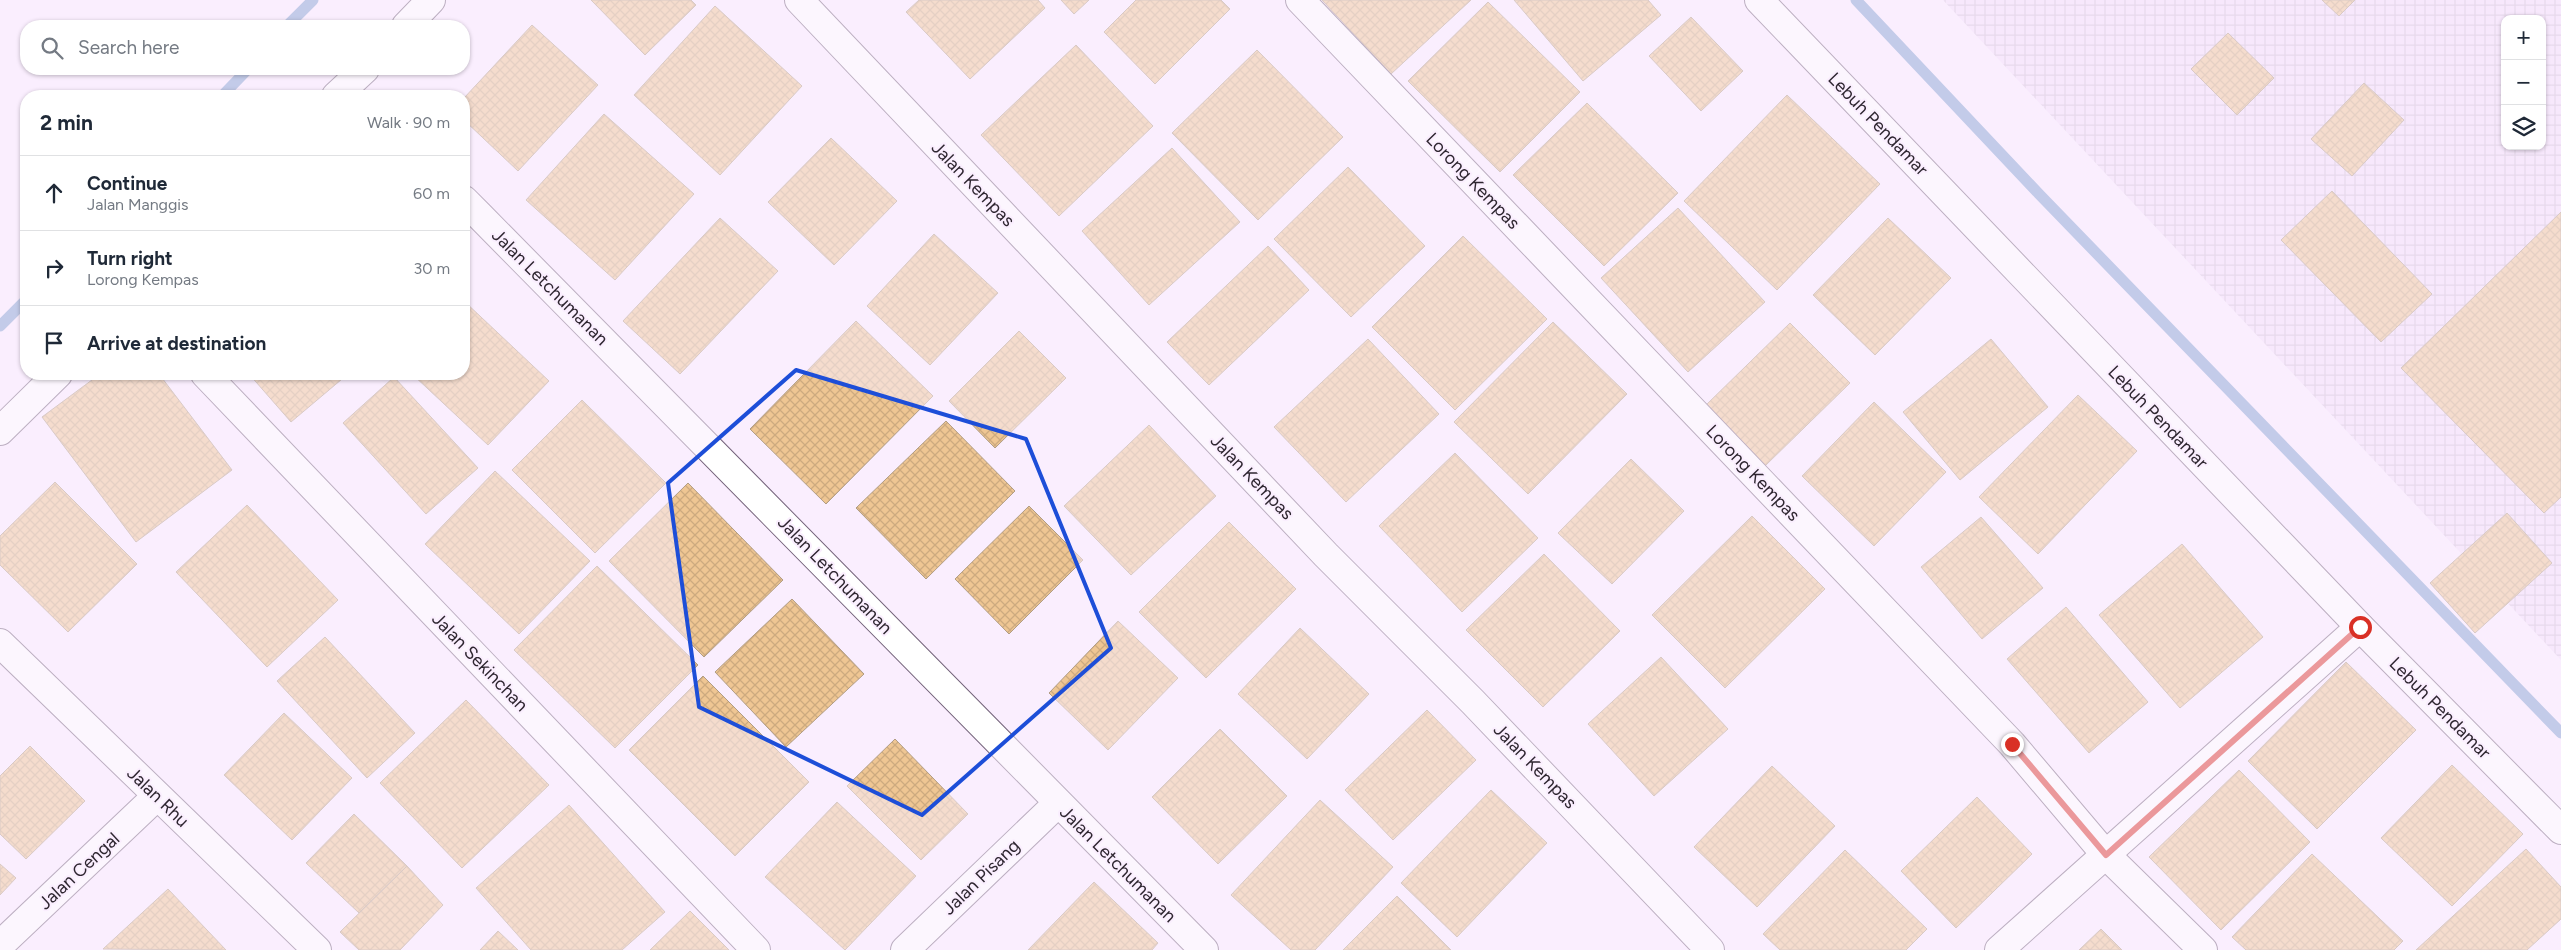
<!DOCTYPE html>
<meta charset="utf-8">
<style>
body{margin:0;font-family:Figtree,sans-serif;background:#f6f6f7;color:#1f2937}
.controls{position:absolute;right:15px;top:15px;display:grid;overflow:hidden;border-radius:10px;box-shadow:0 1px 4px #0004}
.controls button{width:45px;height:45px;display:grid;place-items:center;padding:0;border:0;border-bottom:1px solid #e0e1e3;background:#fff;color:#1f2937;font:25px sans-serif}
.stop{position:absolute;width:15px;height:15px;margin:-11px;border:4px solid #d93025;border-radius:50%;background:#fff}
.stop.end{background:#d93025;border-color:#fff;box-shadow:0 1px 5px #0008}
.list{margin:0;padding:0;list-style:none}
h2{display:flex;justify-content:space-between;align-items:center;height:65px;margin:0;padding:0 20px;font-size:21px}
h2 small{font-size:16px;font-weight:400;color:#747a83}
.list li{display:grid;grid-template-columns:32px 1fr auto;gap:15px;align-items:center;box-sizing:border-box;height:75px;padding:0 20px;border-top:1px solid #e0e1e3}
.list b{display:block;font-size:19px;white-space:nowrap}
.list p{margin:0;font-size:16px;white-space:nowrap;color:#747a83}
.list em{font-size:16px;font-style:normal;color:#747a83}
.icon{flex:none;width:28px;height:28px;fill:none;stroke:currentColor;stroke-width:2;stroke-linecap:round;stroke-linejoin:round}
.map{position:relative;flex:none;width:2561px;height:950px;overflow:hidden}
.search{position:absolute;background:#fff;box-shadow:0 1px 4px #0004;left:20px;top:20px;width:450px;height:55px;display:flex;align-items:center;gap:12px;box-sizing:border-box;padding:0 18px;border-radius:20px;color:#747a83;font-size:19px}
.panel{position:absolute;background:#fff;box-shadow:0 1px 4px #0004;left:20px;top:90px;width:450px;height:290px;border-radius:20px}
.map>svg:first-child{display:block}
.industrial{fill:url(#industrial-grid);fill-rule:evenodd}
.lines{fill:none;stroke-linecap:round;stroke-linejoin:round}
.stream{stroke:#829fd1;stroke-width:11}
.building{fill:url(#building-cross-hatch);stroke:#b19d84}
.minor-casing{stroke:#73627a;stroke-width:30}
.minor{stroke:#fff;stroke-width:28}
.route{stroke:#d93025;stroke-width:6}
.marked{fill:none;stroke:#1d4ed8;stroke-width:4;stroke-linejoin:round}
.labels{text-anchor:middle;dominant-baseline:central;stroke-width:4;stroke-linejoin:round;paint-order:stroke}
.street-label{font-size:18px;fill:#2e2630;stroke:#faeefe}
</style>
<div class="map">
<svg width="2561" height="950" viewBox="0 0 2561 950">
<defs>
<pattern id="industrial-grid" width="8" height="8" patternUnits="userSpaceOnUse" patternTransform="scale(1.25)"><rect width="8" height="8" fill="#f3e0fb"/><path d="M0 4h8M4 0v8" fill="none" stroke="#d1c0d7"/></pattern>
<pattern id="building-cross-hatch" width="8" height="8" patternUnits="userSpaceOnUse" patternTransform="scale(1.25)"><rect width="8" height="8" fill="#efc693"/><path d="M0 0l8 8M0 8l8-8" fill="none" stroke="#cdaa7f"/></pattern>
</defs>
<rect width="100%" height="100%" fill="#faeefe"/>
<path class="industrial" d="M1943,0H2561V660ZM2505,19H2542V146H2505Z"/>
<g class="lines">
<g class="stream">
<path d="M1856,0L2039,194L2561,733"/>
<path d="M287,26L313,0"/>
<path d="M222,96L248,69"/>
<path d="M0,326L26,300"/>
</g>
</g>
<g class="building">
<path d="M591,0H691L696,5L645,55Z"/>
<path d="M919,0H1038L1045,8L970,79L906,12Z"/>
<path d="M1061,0H1089L1074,14Z"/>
<path d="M1136,0H1221L1230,9L1155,84L1104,32Z"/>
<path d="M1322,0H1471L1391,74Z"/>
<path d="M1514,0H1648L1661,15L1583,81Z"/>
<path d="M2322,0H2355L2339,16Z"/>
<path d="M1488,2L1580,92L1500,172L1408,81Z"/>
<path d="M715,6L802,86L720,175L634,95Z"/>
<path d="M1691,17L1743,71L1701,111L1649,56Z"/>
<path d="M532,25L598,85L518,171L464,120V98Z"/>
<path d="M2228,33L2274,78L2237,115L2191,69Z"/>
<path d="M1076,45L1153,126L1059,216L981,135Z"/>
<path d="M1257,50L1343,137L1258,220L1172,133Z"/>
<path d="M2364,83L2404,120L2352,176L2311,139Z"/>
<path d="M1787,95L1880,184L1777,290L1684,201Z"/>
<path d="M1587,103L1678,193L1604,266L1513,175Z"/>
<path d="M604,114L694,194L615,280L526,200Z"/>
<path d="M831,138L897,201L834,265L768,202Z"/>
<path d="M1172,148L1240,222L1149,305L1082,231Z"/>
<path d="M1348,167L1425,246L1351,317L1274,239Z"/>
<path d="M2332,191L2432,294L2381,342L2281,240Z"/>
<path d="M1678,208L1765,302L1688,372L1601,278Z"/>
<path d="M2561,212V497L2544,513L2401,368Z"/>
<path d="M720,218L778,271L680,374L623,321Z"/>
<path d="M1888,218L1951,278L1875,355L1813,295Z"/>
<path d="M934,234L998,293L930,365L867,306Z"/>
<path d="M1463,236L1547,319L1455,410L1372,327Z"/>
<path d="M1268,246L1309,290L1209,385L1167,342Z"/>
<path d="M464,301L549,381L488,445L412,374H464Z"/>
<path d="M856,321L933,396L826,504L750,429Z"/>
<path d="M1553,322L1627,394L1528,494L1454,422Z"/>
<path d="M1790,323L1850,383L1765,466L1705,406Z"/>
<path d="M1019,331L1066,378L995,448L949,401Z"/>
<path d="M1368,339L1439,414L1346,502L1274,427Z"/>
<path d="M1991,339L2048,407L1960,480L1903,412Z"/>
<path d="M100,374H159L232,470L136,542L42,417Z"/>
<path d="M249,374H348L291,422Z"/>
<path d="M394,377L478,468L426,514L343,423Z"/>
<path d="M2078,395L2137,451L2038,554L1979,497Z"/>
<path d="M582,400L666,483L595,553L512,470Z"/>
<path d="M1874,402L1946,472L1874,546L1802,476Z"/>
<path d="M946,421L1015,491L926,579L856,508Z"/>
<path d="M1149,425L1216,496L1131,575L1064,506Z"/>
<path d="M1455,453L1538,538L1462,612L1379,526Z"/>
<path d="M1631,459L1684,511L1612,584L1558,533Z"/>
<path d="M495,471L590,561L519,634L425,544Z"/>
<path d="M55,482L137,564L68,632L0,565V536Z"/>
<path d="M688,483L783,580L704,657L609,561Z"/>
<path d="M247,505L338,600L267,667L176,572Z"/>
<path d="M1029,506L1083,560L1009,634L955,579Z"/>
<path d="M2507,513L2552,563L2475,633L2430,583Z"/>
<path d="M1752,516L1825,589L1725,688L1652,615Z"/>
<path d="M1981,517L2043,588L1982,639L1921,567Z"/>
<path d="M1229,522L1296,589L1206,678L1139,612Z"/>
<path d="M2182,544L2263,637L2180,708L2099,615Z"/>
<path d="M1544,554L1620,631L1543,707L1466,630Z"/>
<path d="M597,566L698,665L615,748L514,650Z"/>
<path d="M792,599L864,674L786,747L715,672Z"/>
<path d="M2066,607L2148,702L2089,753L2007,659Z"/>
<path d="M1118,621L1178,678L1108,750L1049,693Z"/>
<path d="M1300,628L1369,694L1307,759L1238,694Z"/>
<path d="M325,637L415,733L367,778L277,681Z"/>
<path d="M1661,657L1728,729L1654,796L1588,724Z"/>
<path d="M2346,662L2416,730L2317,829L2248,761Z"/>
<path d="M703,676L809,782L735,856L629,750Z"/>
<path d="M466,700L549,785L462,868L380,783Z"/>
<path d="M1427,710L1476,760L1393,840L1345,790Z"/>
<path d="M284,713L352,778L292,840L224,775Z"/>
<path d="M1220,729L1287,796L1218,864L1152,797Z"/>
<path d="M895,739L968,814L921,860L847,786Z"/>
<path d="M30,746L85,801L26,859L0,834V776Z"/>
<path d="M2452,765L2523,834L2452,906L2381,838Z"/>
<path d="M1772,766L1835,826L1757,907L1694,847Z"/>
<path d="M2239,770L2310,842L2221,930L2149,857Z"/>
<path d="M1491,790L1547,843L1457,937L1401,883Z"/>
<path d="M1977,797L2032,854L1956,928L1901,871Z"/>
<path d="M1320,800L1393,867L1315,950H1291L1231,895Z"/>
<path d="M837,802L916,876L845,950L765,877Z"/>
<path d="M569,805L665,912L622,950H531L476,888Z"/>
<path d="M354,814L407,866L359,913L306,863Z"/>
<path d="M2526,849L2561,887V919L2527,950H2416Z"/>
<path d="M1845,850L1927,929L1906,950H1780L1763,934Z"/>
<path d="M2312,854L2403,941L2394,950H2246L2232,937Z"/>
<path d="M0,864L16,878L0,895Z"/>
<path d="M407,866L443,905L400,950H359L340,932Z"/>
<path d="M1094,882L1158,943L1152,950H1028Z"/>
<path d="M168,889L226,950L103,949Z"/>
<path d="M1397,896L1451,950H1343Z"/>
<path d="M690,911L729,950H650Z"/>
<path d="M2101,929L2122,950H2079Z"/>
<path d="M498,931L518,950H480Z"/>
</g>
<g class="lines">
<g class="minor-casing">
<g id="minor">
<path d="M799,0L1326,555L1473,702L1710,950"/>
<path d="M1300,0L2012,744L2106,855L2203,950"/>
<path d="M1759,0L2360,627L2561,830"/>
<path d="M406,26L431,0"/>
<path d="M336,96L365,69"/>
<path d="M464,200C712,449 956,702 1204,950"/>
<path d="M205,374L756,950"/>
<path d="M0,431L58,374"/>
<path d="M0,643L317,950"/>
<path d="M0,945L157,796"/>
<path d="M905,950L1058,803"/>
<path d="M1999,950L2360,627"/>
</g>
</g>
<use href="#minor" class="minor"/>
</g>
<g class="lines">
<path class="route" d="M2012,744L2106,855L2360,627"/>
</g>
<path d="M0 0H2561V950H0ZM796,370L1026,439L1111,648L922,815L699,707L668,483Z" fill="#faeefe" fill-opacity=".55" fill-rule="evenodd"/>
<path class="marked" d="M796,370L1026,439L1111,648L922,815L699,707L668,483Z"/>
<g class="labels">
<g class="street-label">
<text transform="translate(1878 124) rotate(46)">Lebuh Pendamar</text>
<text transform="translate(1473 181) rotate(46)">Lorong Kempas</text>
<text transform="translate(973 184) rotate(46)">Jalan Kempas</text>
<text transform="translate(550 287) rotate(45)">Jalan Letchumanan</text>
<text transform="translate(2158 417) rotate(46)">Lebuh Pendamar</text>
<text transform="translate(1753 473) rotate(46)">Lorong Kempas</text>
<text transform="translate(1252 477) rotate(46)">Jalan Kempas</text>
<text transform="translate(835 575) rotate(46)">Jalan Letchumanan</text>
<text transform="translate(480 662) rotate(46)">Jalan Sekinchan</text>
<text transform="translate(2440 708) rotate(45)">Lebuh Pendamar</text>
<text transform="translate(1535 766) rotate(46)">Jalan Kempas</text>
<text transform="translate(158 797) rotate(44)">Jalan Rhu</text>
<text transform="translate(1118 864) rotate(45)">Jalan Letchumanan</text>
<text transform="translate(79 871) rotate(-43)">Jalan Cengal</text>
<text transform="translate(981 877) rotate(-44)">Jalan Pisang</text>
</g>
</g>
</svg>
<div class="controls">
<button>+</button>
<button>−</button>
<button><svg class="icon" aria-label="layers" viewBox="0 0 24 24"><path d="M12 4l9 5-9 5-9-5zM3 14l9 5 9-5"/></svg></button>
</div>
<div class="stop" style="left:2360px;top:627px"></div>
<div class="stop end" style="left:2012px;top:744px"></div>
<div class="search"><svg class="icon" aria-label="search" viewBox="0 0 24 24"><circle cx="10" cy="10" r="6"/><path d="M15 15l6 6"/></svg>Search here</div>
<section class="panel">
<h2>2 min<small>Walk · 90 m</small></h2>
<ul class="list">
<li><svg class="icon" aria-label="ahead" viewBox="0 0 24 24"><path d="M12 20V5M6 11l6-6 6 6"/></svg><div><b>Continue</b><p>Jalan Manggis</p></div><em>60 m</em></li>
<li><svg class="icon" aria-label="right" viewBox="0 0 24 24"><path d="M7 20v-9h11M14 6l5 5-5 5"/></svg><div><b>Turn right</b><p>Lorong Kempas</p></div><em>30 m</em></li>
<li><svg class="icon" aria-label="arrive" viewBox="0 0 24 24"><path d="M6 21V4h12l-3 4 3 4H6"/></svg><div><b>Arrive at destination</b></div></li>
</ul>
</section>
</div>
